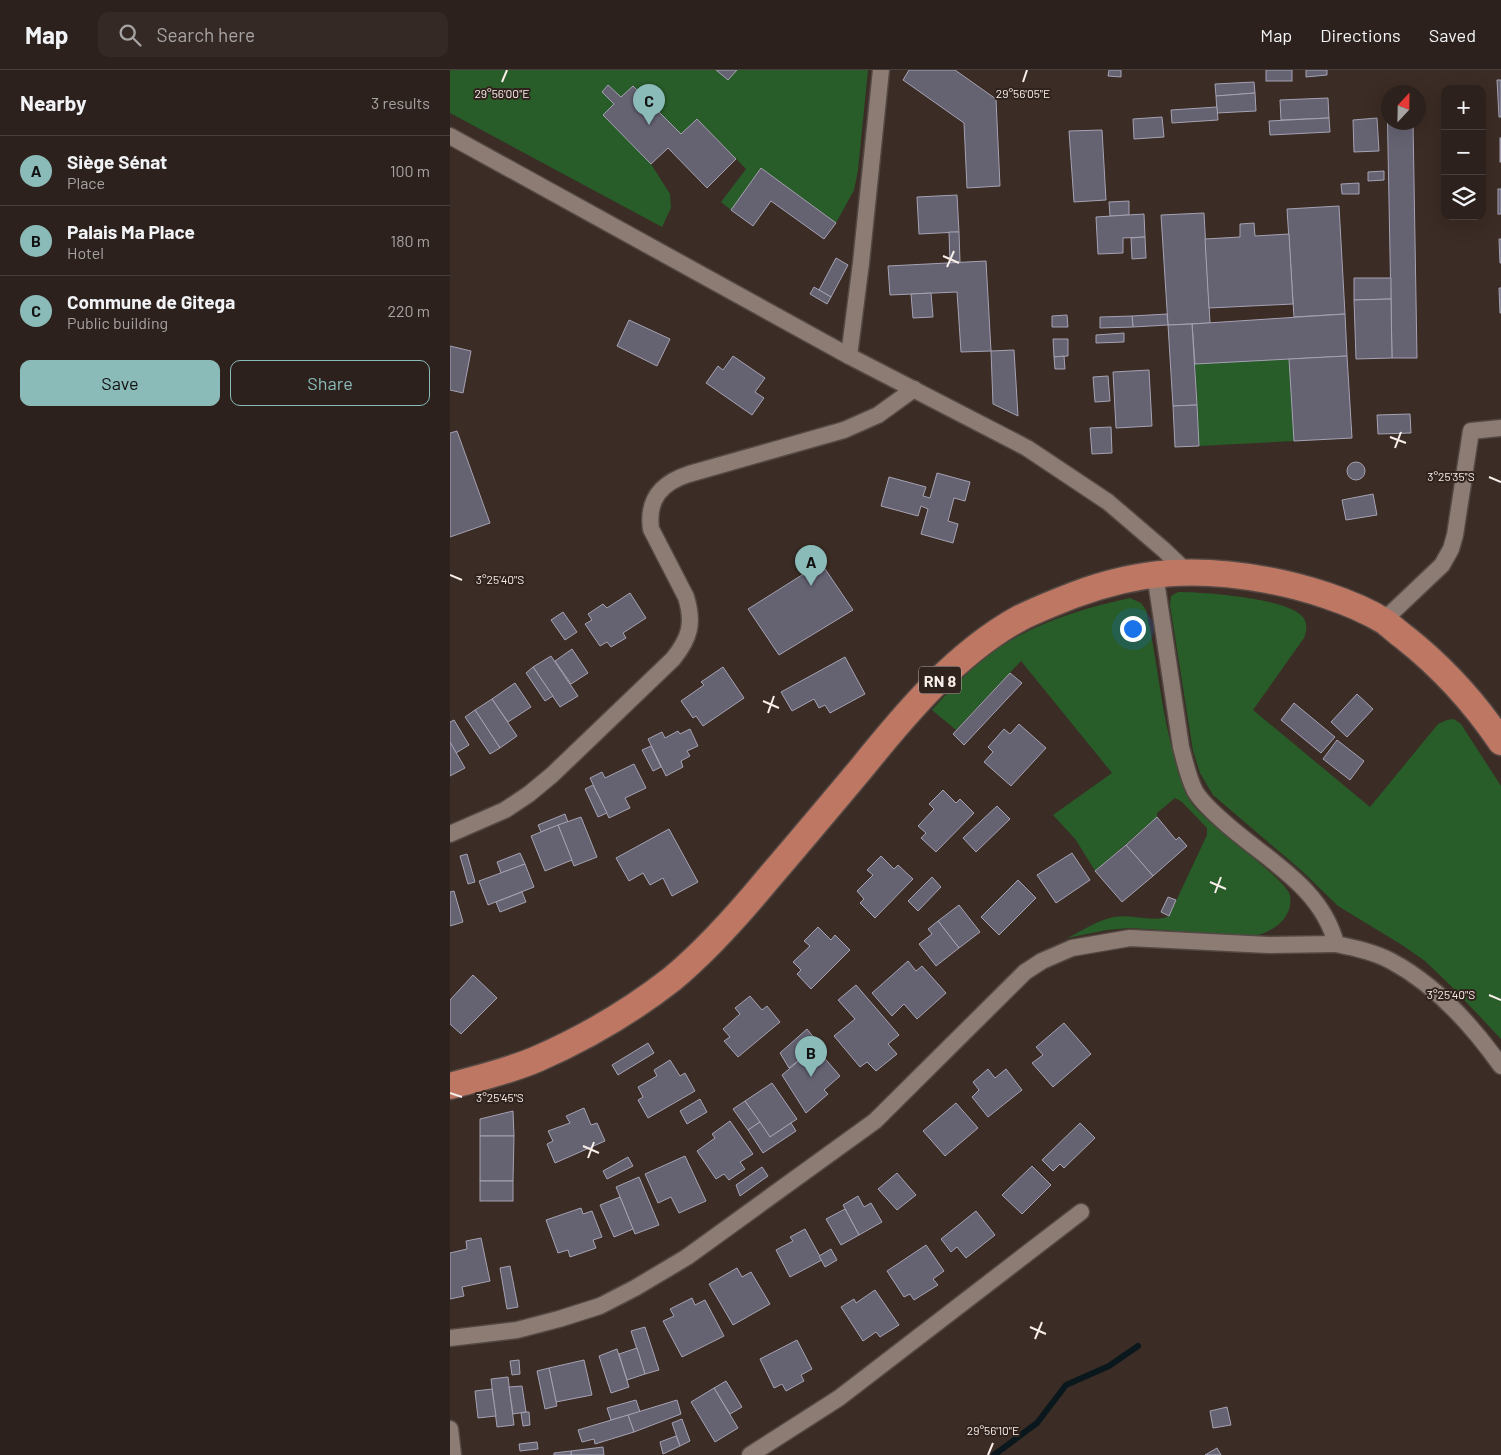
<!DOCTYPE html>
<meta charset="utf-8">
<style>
body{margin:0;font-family:Barlow,sans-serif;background:#342925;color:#f1f3f6}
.controls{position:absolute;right:15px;top:15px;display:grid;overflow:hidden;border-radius:10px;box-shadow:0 5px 20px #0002}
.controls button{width:45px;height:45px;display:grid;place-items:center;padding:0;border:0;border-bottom:1px solid #483e3b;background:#2c211c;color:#f1f3f6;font:25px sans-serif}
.compass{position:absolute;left:931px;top:15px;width:45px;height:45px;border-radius:50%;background:#2c211c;box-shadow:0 5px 20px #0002;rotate:22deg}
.you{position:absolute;left:682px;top:558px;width:18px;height:18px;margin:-12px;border:4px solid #fff;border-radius:50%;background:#1a73e8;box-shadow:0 0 0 8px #1a73e833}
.badge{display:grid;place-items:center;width:32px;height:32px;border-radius:50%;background:#8bbbb9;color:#111;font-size:16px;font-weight:700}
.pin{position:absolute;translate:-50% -41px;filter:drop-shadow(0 1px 2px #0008)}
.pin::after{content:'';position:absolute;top:26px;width:18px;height:15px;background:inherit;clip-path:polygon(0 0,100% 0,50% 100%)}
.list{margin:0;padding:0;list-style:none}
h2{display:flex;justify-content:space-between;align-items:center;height:65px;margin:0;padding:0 20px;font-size:21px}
h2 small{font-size:16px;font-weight:400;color:#a6a3a3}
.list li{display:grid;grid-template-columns:32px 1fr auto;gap:15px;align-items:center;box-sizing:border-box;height:70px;padding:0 20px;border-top:1px solid #483e3b}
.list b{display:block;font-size:19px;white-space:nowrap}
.list p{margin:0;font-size:16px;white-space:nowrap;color:#a6a3a3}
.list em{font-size:16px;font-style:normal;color:#a6a3a3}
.actions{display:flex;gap:10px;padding:15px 20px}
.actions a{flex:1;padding:11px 0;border:1px solid #8bbbb9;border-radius:10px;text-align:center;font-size:18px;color:#8bbbb9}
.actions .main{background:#8bbbb9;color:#111}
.icon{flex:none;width:28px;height:28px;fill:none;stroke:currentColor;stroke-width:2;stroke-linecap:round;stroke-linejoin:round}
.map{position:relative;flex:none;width:1051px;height:1385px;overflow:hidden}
header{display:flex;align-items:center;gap:30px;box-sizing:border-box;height:70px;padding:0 25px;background:#2c211c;border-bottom:1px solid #483e3b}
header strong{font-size:24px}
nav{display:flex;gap:28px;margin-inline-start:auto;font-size:18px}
.search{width:350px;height:45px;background:#342925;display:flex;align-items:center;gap:12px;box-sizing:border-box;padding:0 18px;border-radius:10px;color:#a6a3a3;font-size:19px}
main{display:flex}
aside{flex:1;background:#2c211c}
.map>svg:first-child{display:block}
.green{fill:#285c29}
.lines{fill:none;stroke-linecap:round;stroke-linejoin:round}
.stream{stroke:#0a181d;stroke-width:6}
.building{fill:#656272;stroke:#a5a2b3}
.minor-casing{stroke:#544843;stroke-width:19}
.primary-casing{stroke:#544843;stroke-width:29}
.minor{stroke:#8d7c74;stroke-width:16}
.primary{stroke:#bd7763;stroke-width:26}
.ticks{fill:none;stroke:#f7ede9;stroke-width:2}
.labels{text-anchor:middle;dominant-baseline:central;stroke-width:4;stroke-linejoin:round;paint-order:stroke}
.shield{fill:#30221c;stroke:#bbb0ac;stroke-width:1}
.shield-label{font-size:16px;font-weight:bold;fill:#f7ede9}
.ticks-label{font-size:12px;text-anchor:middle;fill:#f7ede9;stroke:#30221c;stroke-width:4;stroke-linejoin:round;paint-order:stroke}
</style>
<header>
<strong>Map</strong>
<div class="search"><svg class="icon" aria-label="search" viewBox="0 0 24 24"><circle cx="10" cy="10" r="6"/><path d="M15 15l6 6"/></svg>Search here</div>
<nav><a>Map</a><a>Directions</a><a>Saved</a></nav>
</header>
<main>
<aside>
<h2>Nearby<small>3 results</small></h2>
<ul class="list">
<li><span class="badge">A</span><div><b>Siège Sénat</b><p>Place</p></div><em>100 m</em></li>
<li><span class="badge">B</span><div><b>Palais Ma Place</b><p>Hotel</p></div><em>180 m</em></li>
<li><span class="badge">C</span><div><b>Commune de Gitega</b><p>Public building</p></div><em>220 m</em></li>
</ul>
<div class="actions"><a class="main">Save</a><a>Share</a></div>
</aside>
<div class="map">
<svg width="1051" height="1385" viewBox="0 0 1051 1385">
<rect width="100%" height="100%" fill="#3b2c25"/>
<g class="green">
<path d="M0,0H418L408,100L404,120L386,153L311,98L281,140L271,132L296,99L247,49L231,64L183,16L171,27L158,15L152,22L164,34L153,45L201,94L220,124L221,138L212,157L0,43Z"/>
<path d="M839,289L844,371L749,376L745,294Z"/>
<path d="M728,522C753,522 835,528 852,546C858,553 857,560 854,568L803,640L920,737L988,654L997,650L1004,649L1011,654L1051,716V969L1001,916L975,891L952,875L888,836L852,801L763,725L750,703L743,681L720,535L721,526Z"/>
<path d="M680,528L691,533L696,540C708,591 711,645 727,696C731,710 734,723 743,735C759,755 836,809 840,825C844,848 822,863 803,866L680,858L657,860L617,868C632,861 648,850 664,847C681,844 706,853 719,846L757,765V758L732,732L725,728L707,743V747L645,801L626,770L603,745L662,703L571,591L506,660L482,640C500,620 519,600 540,584C578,555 633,538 680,528Z"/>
</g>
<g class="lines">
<path class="stream" d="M544,1385L587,1353L616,1315L659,1296L688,1276"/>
</g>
<g class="building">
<path d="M266,0H287L278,10Z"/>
<path d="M459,0H505L546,29L550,116L517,118L514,53L453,10Z"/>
<path d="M659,0H671V7L658,6Z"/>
<rect x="816" y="0" width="26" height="11"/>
<path d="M856,0H877V5L856,7Z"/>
<path d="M1047,10H1051V47H1049Z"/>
<path d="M804,12L805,23L766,26L765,14Z"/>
<path d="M158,15L171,27L183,16L231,64L247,49L286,89L257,118L218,78L201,94L153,45L164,34L152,22Z"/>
<path d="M805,23L806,41L767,43L766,26Z"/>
<path d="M937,26H938V52H963L967,288H942Z"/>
<path d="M878,28L879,48L831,50L830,30Z"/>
<path d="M767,37L768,50L722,53L721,40Z"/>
<path d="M712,47L714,67L684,69L683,49Z"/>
<path d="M879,48L880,62L820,65L819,51Z"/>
<path d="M927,48L929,81L904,82L903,50Z"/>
<path d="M652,60L656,130L624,132L619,61Z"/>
<rect x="1050" y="68" width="1" height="24"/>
<path d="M311,98L386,153L374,169L321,131L303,156L281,140Z"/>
<path d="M934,101V110L918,111V102Z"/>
<path d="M909,113V124H892L891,114Z"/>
<rect x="1048" y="119" width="3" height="25"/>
<path d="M507,125L509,162L469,164L467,127Z"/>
<path d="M679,131V145L660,146L659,132Z"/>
<path d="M889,136L895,244L844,247L837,139Z"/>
<path d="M754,143L760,253L718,255L711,145Z"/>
<path d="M694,144L695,167L673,168V183L648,184L646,147Z"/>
<path d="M804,153L805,166L839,164L843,234L759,238L755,169L790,167V154Z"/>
<path d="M499,162H509L510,192L500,193Z"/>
<path d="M695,167L696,188L682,189L681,168Z"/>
<path d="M1049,169H1051V193H1050Z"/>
<path d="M386,188L398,195L381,227L369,220Z"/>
<path d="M536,191L541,281L511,282L507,222L440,225L438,196Z"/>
<path d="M904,208H941V229L904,230Z"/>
<path d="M364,217L381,227L377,234L360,224Z"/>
<path d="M1049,218H1051V243H1050Z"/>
<path d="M481,223L483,247L463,248L461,224Z"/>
<path d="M941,229L942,288L906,289L904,230Z"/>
<path d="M717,244L718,255L683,257L682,246Z"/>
<path d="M895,244L897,286L745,294L742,254Z"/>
<path d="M617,245L618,257H602V246Z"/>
<path d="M682,246L683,257L650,258V247Z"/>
<path d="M179,250L220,269L207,296L167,276Z"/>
<path d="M742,254L747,335L723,336L718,255Z"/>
<path d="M674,263V272L646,273V265Z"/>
<path d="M603,269H618V286L604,287Z"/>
<path d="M0,276L21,281L13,323L0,320Z"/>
<path d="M564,280L568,346L543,334L541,281Z"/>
<path d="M283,286L315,308L305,322L314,328L302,345L256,313L268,296L273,300Z"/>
<path d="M614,286L615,299H605L604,287Z"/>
<path d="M897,286L902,368L844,371L839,289Z"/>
<path d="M699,300L702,356L666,358L663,302Z"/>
<path d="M658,306L660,331L645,332L643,307Z"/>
<path d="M747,335L749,376L725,377L723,336Z"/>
<path d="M960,344L961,363L928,364L927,345Z"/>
<path d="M661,357L662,383L642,384L640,358Z"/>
<path d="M7,361L40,453L0,467V363Z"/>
<circle cx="906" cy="401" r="9"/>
<path d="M487,403L520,412L515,431L504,428L498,451L508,454L503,473L471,464L478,439L471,436L468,446L431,436L439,407L476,417L473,426L480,428Z"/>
<path d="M923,424L927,445L896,450L892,430Z"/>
<path d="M371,493L403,540L329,585L298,539Z"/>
<path d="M180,523L196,548L173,563L176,568L161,577L157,572L150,576L135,554L142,550L138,544L153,534L157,538Z"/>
<path d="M113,542L127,562L115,570L101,550Z"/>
<path d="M122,579L138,603L121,614L105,591Z"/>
<path d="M101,586L128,626L110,637L83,597Z"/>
<path d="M395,587L415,624L380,643L375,635L369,638L364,629L342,641L331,622Z"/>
<path d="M83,597L103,626L95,631L76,603Z"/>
<path d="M273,597L294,628L253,656L246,646L243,648L231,631L254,615L251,612Z"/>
<path d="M560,603L572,613L514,675L503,664Z"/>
<path d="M65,613L81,637L58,652L42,629Z"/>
<path d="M907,624L923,639L897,667L881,652Z"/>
<path d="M42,629L67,666L50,678L25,640Z"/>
<path d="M844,633L885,667L871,683L831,650Z"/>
<path d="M25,640L50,678L40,684L15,647Z"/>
<path d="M4,650L19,675L6,683L0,672V652Z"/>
<path d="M569,654L596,678L561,716L534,692L543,682L538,677L554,659L560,664Z"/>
<path d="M240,659L248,676L237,681L240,686L231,691L233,697L216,706L198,669L212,662L215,668L228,661L230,664Z"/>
<path d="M887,670L914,691L900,710L873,689Z"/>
<path d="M0,672L15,698L0,706Z"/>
<path d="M201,676L211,697L203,701L192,680Z"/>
<path d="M184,694L196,718L175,728L180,738L159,748L140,708L152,702L155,708Z"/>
<path d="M143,715L157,743L148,747L135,719Z"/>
<path d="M493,720L506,733L510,729L524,743L486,782L471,768L476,763L468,756L484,739L479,734Z"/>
<path d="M547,736L560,749L526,782L513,768Z"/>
<path d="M115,744L118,752L91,762L88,755Z"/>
<path d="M131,747L147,787L124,796L108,755Z"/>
<path d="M707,747L726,770L729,767L737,776L703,806L676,775Z"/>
<path d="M108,755L122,790L95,801L81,766Z"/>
<path d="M219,759L248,812L222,826L213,808L200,815L193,803L179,811L166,788Z"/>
<path d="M676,775L703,806L672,832L645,801Z"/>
<path d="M70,783L75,794L51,803L47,792Z"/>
<path d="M622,783L640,810L606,833L587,805Z"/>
<path d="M17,784L25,812L18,814L10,786Z"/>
<path d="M431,786L444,799L448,795L463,809L425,848L410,833L414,829L407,821L423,805L417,800Z"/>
<path d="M75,794L84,817L38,835L29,811Z"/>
<path d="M482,807L491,817L468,841L458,831Z"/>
<path d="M568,810L586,828L549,865L531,847Z"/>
<path d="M4,821L13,852L0,856V822Z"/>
<path d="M72,822L76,832L50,842L46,832Z"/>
<path d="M718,827L726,830L719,846L711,842Z"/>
<path d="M509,835L530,862L509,878L488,851Z"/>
<path d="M488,851L509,878L486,896L469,874L482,864L478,859Z"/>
<path d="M368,857L381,870L385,865L400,880L361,919L347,904L351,900L343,892L360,876L354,871Z"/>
<path d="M458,891L466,901L472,896L496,923L467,949L454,934L442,946L422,923Z"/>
<path d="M23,905L47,928L11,964L0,954V930Z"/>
<path d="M406,915L449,965L438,974L447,984L426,1001L417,992L410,997L384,966L405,949L388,930Z"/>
<path d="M300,926L312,940L317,936L330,952L288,987L274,971L280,967L273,959L290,944L285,938Z"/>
<path d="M614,953L641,984L603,1017L582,993L593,985L586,977Z"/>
<path d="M357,959L369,974L339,998L330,983Z"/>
<path d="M198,973L204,983L168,1005L162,995Z"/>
<path d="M365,977L390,1006L374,1020L378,1024L356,1043L332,1005Z"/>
<path d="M220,990L230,1006L235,1003L245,1021L198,1048L188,1030L193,1027L188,1017L207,1006L204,1000Z"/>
<path d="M538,999L545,1008L556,999L572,1020L538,1047L522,1027L529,1020L523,1012Z"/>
<path d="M322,1013L347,1049L320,1067L295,1031Z"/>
<path d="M250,1029L257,1042L237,1054L230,1041Z"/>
<path d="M295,1031L310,1052L298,1060L283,1039Z"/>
<path d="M506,1033L528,1058L495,1086L473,1061Z"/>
<path d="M134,1038L141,1055L147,1053L155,1071L105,1093L97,1074L103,1071L98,1061L120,1053L116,1046Z"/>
<path d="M63,1041L64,1066H30V1049Z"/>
<path d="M280,1051L303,1084L290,1092L295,1099L279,1110L274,1104L266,1109L247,1081L265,1068L262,1064Z"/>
<path d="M310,1052L320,1067L341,1053L346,1061L313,1083L298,1060Z"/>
<path d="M630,1053L645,1068L614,1098L610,1094L603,1101L592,1090Z"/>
<path d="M30,1066H64L63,1111H30Z"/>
<path d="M235,1086L256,1131L229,1143L221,1127L208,1133L195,1104Z"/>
<path d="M178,1087L183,1096L157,1109L153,1101Z"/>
<path d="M582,1096L601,1115L572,1144L552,1125Z"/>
<path d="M312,1097L318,1106L290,1126L286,1115Z"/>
<path d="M447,1103L466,1125L447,1140L428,1119Z"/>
<path d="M189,1107L209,1155L185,1164L166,1117Z"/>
<rect x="30" y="1111" width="33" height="20"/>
<path d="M408,1126L414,1137L421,1133L432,1152L409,1165L393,1135Z"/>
<path d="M170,1127L183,1159L164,1167L150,1135Z"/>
<path d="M131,1138L133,1144L142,1141L152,1167L143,1170L146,1178L120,1187L118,1180L108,1183L96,1150Z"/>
<path d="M395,1139L409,1165L391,1175L376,1149Z"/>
<path d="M526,1141L545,1165L516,1188L507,1177L501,1182L491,1169Z"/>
<path d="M355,1159L372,1190L340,1207L326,1180L343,1171L340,1167Z"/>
<path d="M31,1168L40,1211L12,1217L14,1226L0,1229V1183L17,1179L16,1171Z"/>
<path d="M476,1175L494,1201L483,1209L488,1215L464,1230L460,1224L454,1227L437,1201Z"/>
<path d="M381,1179L387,1190L375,1197L369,1186Z"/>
<path d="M60,1196L68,1237L57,1239L50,1198Z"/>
<path d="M287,1198L292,1207L301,1202L320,1234L283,1255L259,1214Z"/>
<path d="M425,1220L449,1255L430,1267L426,1262L413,1271L391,1237L404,1229L406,1233Z"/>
<path d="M242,1228L245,1235L255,1230L274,1266L232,1287L213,1251L224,1246L220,1239Z"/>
<path d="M195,1257L209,1300L195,1304L181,1261Z"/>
<path d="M347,1270L362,1299L351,1305L354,1311L336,1321L332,1314L324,1318L310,1289Z"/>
<path d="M187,1278L195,1304L177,1310L169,1284Z"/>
<path d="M167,1279L179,1317L161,1323L149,1286Z"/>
<path d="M69,1290L70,1304L62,1305L60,1291Z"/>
<path d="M134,1290L142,1325L106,1332L99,1298Z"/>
<path d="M99,1298L107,1336L95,1339L87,1301Z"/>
<path d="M58,1307L64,1355L47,1357L41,1309Z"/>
<path d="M276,1311L292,1337L280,1344L264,1318Z"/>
<path d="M72,1316L76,1342L63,1344L59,1317Z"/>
<path d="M264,1318L288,1358L265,1372L241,1332Z"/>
<path d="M42,1319L46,1346L28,1348L25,1321Z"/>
<path d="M186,1330L190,1342L161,1350L157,1338Z"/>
<path d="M227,1330L231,1344L184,1362L178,1345Z"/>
<path d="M777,1337L781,1355L763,1358L760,1341Z"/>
<path d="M76,1342H79L80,1355L73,1356L71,1343Z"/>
<path d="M178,1345L184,1362L145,1374L144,1369L132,1372L128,1360Z"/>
<path d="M232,1349L240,1371L230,1376L222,1353Z"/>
<path d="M226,1366L230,1376L213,1384L210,1372Z"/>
<path d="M87,1372L88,1379L70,1381L69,1374Z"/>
<path d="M153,1377L154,1385H121V1381Z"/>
<path d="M767,1378L771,1385H755Z"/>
<path d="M121,1381V1385H104V1383Z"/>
</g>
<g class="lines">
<g class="minor-casing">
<g id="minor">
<path d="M0,66L399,286L577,378L658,432L714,480L736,501"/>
<path d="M399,286L411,193L431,0"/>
<path d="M705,504L731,677C735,692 738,707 745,721C752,733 764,743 774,752C815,789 872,817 886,874C905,878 924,882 941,891C986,915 1022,955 1051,996"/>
<path d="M933,551L992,495L1001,479L1005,465L1021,361L1051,358"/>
<path d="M0,764L55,740L79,724L102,705L223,589C240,568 244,553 236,527L201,459C197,429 211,413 239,404L394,360L428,345L464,319"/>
<path d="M0,1268L67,1260L109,1249L150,1236L185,1218L237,1187L425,1051L575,902L592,891L622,878L680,868L818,875L886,874"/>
<path d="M0,1359L3,1385"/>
<path d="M300,1385L389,1328L631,1142"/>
</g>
</g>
<g class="primary-casing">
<path id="primary" d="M0,1016C29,1008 59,1001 87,989C135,968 181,941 222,909C257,880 288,845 317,810C348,774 379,737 410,700C455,644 506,583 570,548C588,539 606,532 624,525C690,500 748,497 817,510C854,517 901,531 934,551C941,556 947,562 954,567C992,597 1024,632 1051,672"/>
</g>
<use href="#minor" class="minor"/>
<use href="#primary" class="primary"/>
</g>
<path class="ticks" d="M52,12L57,0M573,12L577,0M493,186L509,193M497,197L504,181M940,367L956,373M945,378L951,362M1039,407L1051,412M0,505L12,510M313,631L329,638M318,643L324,626M760,812L776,819M765,823L771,807M1039,925L1051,930M0,1023L12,1027M133,1076L149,1083M138,1088L144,1072M580,1257L596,1264M585,1269L592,1252M538,1385L543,1373"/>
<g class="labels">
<rect class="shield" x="469" y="596.5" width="42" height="27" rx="4"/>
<g class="shield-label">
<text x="490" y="610">RN 8</text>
</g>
</g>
<g class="ticks-label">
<text x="52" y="28">29°56'00"E</text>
<text x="573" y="28">29°56'05"E</text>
<text x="1001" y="411">3°25'35"S</text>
<text x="50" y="514">3°25'40"S</text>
<text x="1001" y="929">3°25'40"S</text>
<text x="50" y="1032">3°25'45"S</text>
<text x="543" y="1365">29°56'10"E</text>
</g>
</svg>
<div class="controls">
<button>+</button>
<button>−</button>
<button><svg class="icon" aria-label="layers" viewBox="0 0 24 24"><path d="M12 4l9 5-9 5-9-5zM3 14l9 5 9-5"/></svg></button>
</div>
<svg class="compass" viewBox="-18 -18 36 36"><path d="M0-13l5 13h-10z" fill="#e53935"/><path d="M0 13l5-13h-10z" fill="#a6a3a3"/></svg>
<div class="you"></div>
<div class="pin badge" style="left:361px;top:516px">A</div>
<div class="pin badge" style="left:361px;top:1007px">B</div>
<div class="pin badge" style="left:199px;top:55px">C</div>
</div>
</main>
